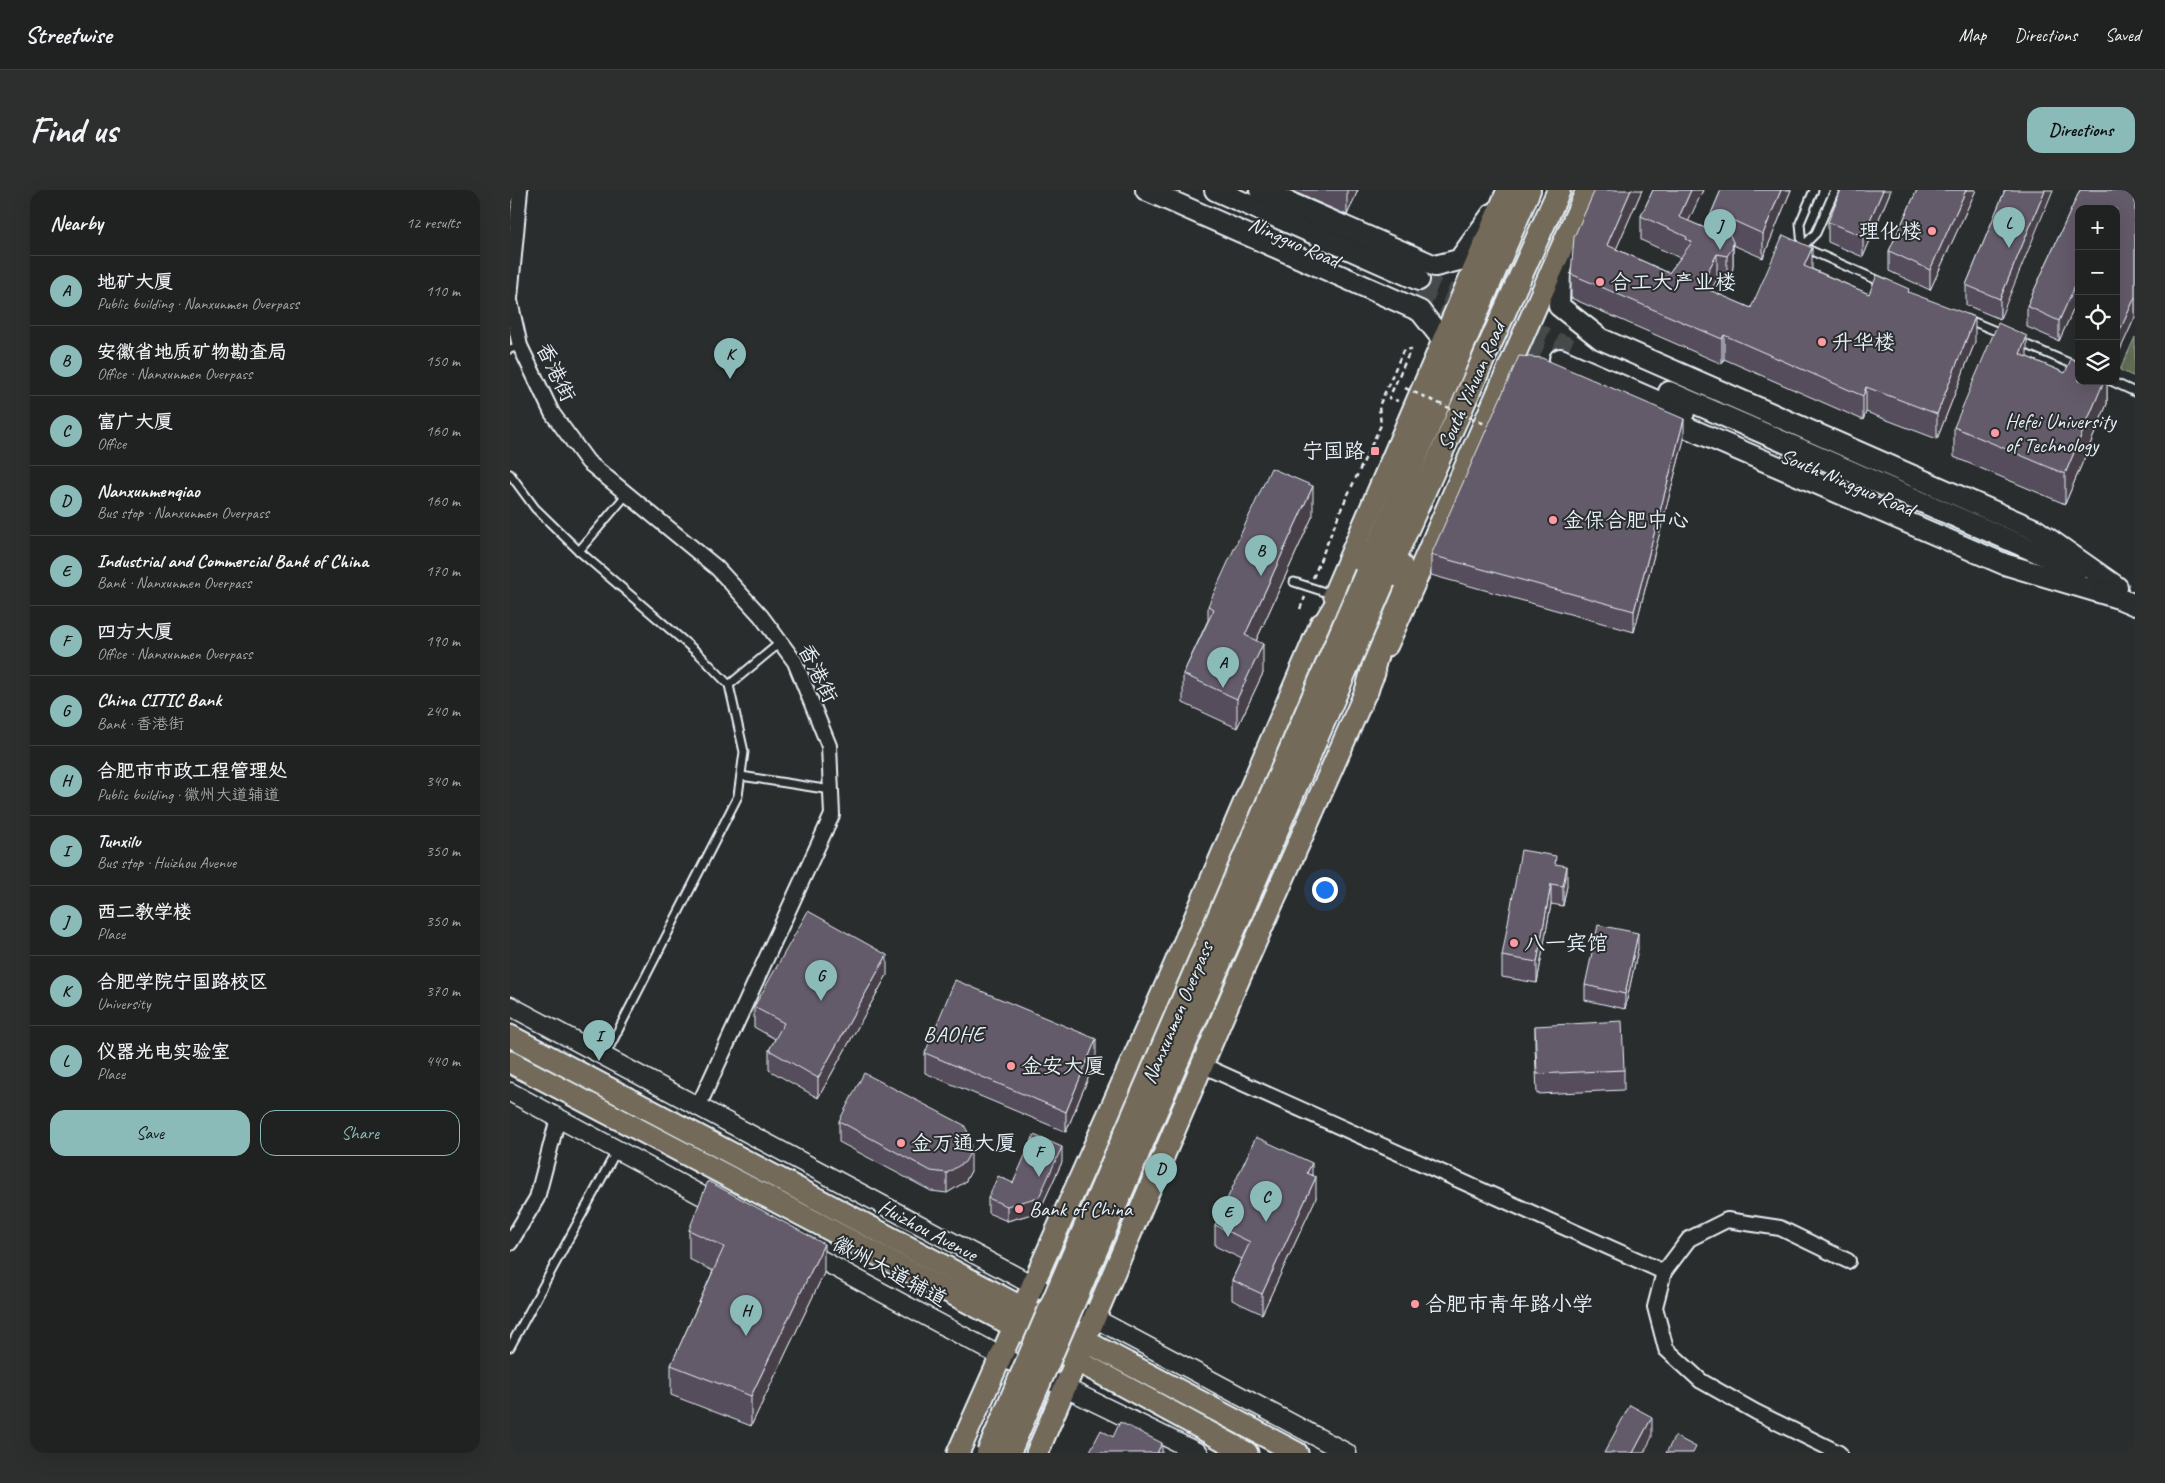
<!DOCTYPE html>
<meta charset="utf-8">
<style>
body{margin:0;font-family:Caveat,"LXGW WenKai TC",sans-serif;background:#2d2f2f;color:#f1f3f6}
.controls{position:absolute;right:15px;top:15px;display:grid;overflow:hidden;border-radius:10px;box-shadow:0 5px 20px #0002}
.controls button{width:45px;height:45px;display:grid;place-items:center;padding:0;border:0;border-bottom:1px solid #3d3f40;background:#202222;color:#f1f3f6;font:25px sans-serif}
.you{position:absolute;left:814px;top:699px;width:18px;height:18px;margin:-12px;border:4px solid #fff;border-radius:50%;background:#1a73e8;box-shadow:0 0 0 8px #1a73e833}
.badge{display:grid;place-items:center;width:32px;height:32px;border-radius:50%;background:#8bbbb9;color:#111;font-size:16px;font-weight:700}
.pin{position:absolute;translate:-50% -41px;filter:drop-shadow(0 1px 2px #0008)}
.pin::after{content:'';position:absolute;top:26px;width:18px;height:15px;background:inherit;clip-path:polygon(0 0,100% 0,50% 100%)}
.list{margin:0;padding:0;list-style:none}
h2{display:flex;justify-content:space-between;align-items:center;height:65px;margin:0;padding:0 20px;font-size:21px}
h2 small{font-size:16px;font-weight:400;color:#a2a4a5}
.list li{display:grid;grid-template-columns:32px 1fr auto;gap:15px;align-items:center;box-sizing:border-box;height:70px;padding:0 20px;border-top:1px solid #3d3f40}
.list b{display:block;font-size:19px;white-space:nowrap}
.list p{margin:0;font-size:16px;white-space:nowrap;color:#a2a4a5}
.list em{font-size:16px;font-style:normal;color:#a2a4a5}
.actions{display:flex;gap:10px;padding:15px 20px}
.actions a{flex:1;padding:11px 0;border:1px solid #8bbbb9;border-radius:15px;text-align:center;font-size:18px;color:#8bbbb9}
.actions .main{background:#8bbbb9;color:#111}
.icon{flex:none;width:28px;height:28px;fill:none;stroke:currentColor;stroke-width:2;stroke-linecap:round;stroke-linejoin:round}
.map{position:relative;flex:none;width:1625px;height:1263px;overflow:hidden;border-radius:15px}
header{display:flex;align-items:center;gap:30px;box-sizing:border-box;height:70px;padding:0 25px;background:#202222;border-bottom:1px solid #3d3f40}
header strong{font-size:24px}
nav{display:flex;gap:28px;margin-inline-start:auto;font-size:18px}
.intro{display:flex;align-items:center;justify-content:space-between;box-sizing:border-box;height:120px;padding:0 30px}
h1{margin:0;font-size:35px}
.button{padding:12px 22px;border-radius:15px;background:#8bbbb9;color:#111;font-size:18px;font-weight:700}
main{display:flex;gap:30px;padding:0 30px}
aside{flex:1;background:#202222;border-radius:15px;box-shadow:0 5px 20px #0002}
.map>svg:first-child{display:block}
.green{fill:#646d53;stroke:#a6afa6}
.lines{fill:none;stroke-linecap:round;stroke-linejoin:round}
.secondary-tunnel{stroke:#464a4c;stroke-width:20;stroke-dasharray:20 10;stroke-linecap:butt}
.service-casing{stroke:#e8f1f8;stroke-width:11}
.minor-casing{stroke:#e8f1f8;stroke-width:18}
.tertiary-casing{stroke:#e8f1f8;stroke-width:21}
.secondary-casing{stroke:#e8f1f8;stroke-width:24}
.primary-casing{stroke:#e8f1f8;stroke-width:25}
.trunk-casing{stroke:#e8f1f8;stroke-width:26}
.path{stroke:#e8f1f8;stroke-width:2.5;stroke-dasharray:5 4;stroke-linecap:butt}
.service{stroke:#2a2d2e;stroke-width:7}
.minor{stroke:#2a2d2e;stroke-width:14}
.tertiary{stroke:#2a2d2e;stroke-width:18}
.secondary{stroke:#2a2d2e;stroke-width:20}
.primary{stroke:#736b5a;stroke-width:21}
.trunk{stroke:#736b5a;stroke-width:22}
.trunk-bridge-casing{stroke:#e8f1f8;stroke-width:26;stroke-linecap:butt}
.path-bridge{stroke:#e8f1f8;stroke-width:2.5;stroke-dasharray:5 4;stroke-linecap:butt}
.trunk-bridge{stroke:#736b5a;stroke-width:22}
.wall{fill:#564d5b;stroke:#e8f1f8}
.shaded-wall{fill:#463f4a;stroke:#e8f1f8}
.building{fill:#645a6a;stroke:#e8f1f8}
.poi-dot{fill:#ff9aa2;stroke:#2a2d2e;stroke-width:2}
.labels{text-anchor:middle;dominant-baseline:central;stroke-width:4;stroke-linejoin:round;paint-order:stroke}
.poi-label{font-size:21px;fill:#e8f1f8;stroke:#2a2d2e;text-anchor:start}
.street-label{font-size:21px;fill:#e8f1f8;stroke:#2a2d2e}
.neighbourhood-label{font-size:22px;letter-spacing:1px;fill:#e8f1f8;stroke:#2a2d2e}
</style>
<header>
<strong>Streetwise</strong>
<nav><a>Map</a><a>Directions</a><a>Saved</a></nav>
</header>
<div class="intro"><h1>Find us</h1><a class="button">Directions</a></div>
<main>
<aside>
<h2>Nearby<small>12 results</small></h2>
<ul class="list">
<li><span class="badge">A</span><div><b>地矿大厦</b><p>Public building · Nanxunmen Overpass</p></div><em>110 m</em></li>
<li><span class="badge">B</span><div><b>安徽省地质矿物勘查局</b><p>Office · Nanxunmen Overpass</p></div><em>150 m</em></li>
<li><span class="badge">C</span><div><b>富广大厦</b><p>Office</p></div><em>160 m</em></li>
<li><span class="badge">D</span><div><b>Nanxunmenqiao</b><p>Bus stop · Nanxunmen Overpass</p></div><em>160 m</em></li>
<li><span class="badge">E</span><div><b>Industrial and Commercial Bank of China</b><p>Bank · Nanxunmen Overpass</p></div><em>170 m</em></li>
<li><span class="badge">F</span><div><b>四方大厦</b><p>Office · Nanxunmen Overpass</p></div><em>190 m</em></li>
<li><span class="badge">G</span><div><b>China CITIC Bank</b><p>Bank · 香港街</p></div><em>240 m</em></li>
<li><span class="badge">H</span><div><b>合肥市市政工程管理处</b><p>Public building · 徽州大道辅道</p></div><em>340 m</em></li>
<li><span class="badge">I</span><div><b>Tunxilu</b><p>Bus stop · Huizhou Avenue</p></div><em>350 m</em></li>
<li><span class="badge">J</span><div><b>西二教学楼</b><p>Place</p></div><em>350 m</em></li>
<li><span class="badge">K</span><div><b>合肥学院宁国路校区</b><p>University</p></div><em>370 m</em></li>
<li><span class="badge">L</span><div><b>仪器光电实验室</b><p>Place</p></div><em>440 m</em></li>
</ul>
<div class="actions"><a class="main">Save</a><a>Share</a></div>
</aside>
<div class="map">
<svg width="1625" height="1263" viewBox="0 0 1625 1263">
<rect width="100%" height="100%" fill="#2a2d2e"/>
<filter id="ink" filterUnits="userSpaceOnUse"><feTurbulence type="fractalNoise" baseFrequency=".02" numOctaves="2"/><feDisplacementMap in="SourceGraphic" scale="10" xChannelSelector="R" yChannelSelector="G"/><feConvolveMatrix kernelMatrix="1 2 1 2 8 2 1 2 1" color-interpolation-filters="sRGB"/></filter>
<g filter="url(#ink)">
<path class="green" d="M1625,147V187L1610,180Z"/>
<g class="lines">
<g class="secondary-tunnel">
<path d="M909,90L1060,158"/>
<path d="M904,105L1050,169"/>
</g>
<g class="service-casing">
<g id="service">
<path d="M1292,57L1306,43L1325,0"/>
<path d="M1292,57L1290,33L1304,0"/>
<path d="M1295,58L1374,93"/>
<path d="M1457,129L1493,144"/>
<path d="M1510,152L1569,177"/>
<path d="M0,159L10,156"/>
<path d="M1601,191L1625,202"/>
<path d="M0,284L25,318L69,361L190,465L219,495L234,562L228,606L95,866"/>
<path d="M69,361L117,304"/>
<path d="M784,392L821,404"/>
<path d="M219,495L271,452"/>
<path d="M231,586L321,600"/>
<path d="M0,1157L107,960"/>
</g>
</g>
<g class="minor-casing">
<g id="minor">
<path d="M0,108L10,0"/>
<path d="M0,111L10,156L42,223L78,272L207,378L251,426L285,472L319,556L322,625L188,917"/>
<path d="M692,875L1154,1082"/>
<path d="M0,1053L27,1008L48,928"/>
<path d="M1329,1263L1246,1222L1191,1191L1156,1159L1145,1117L1154,1082L1179,1049L1217,1030L1270,1038L1338,1071"/>
</g>
</g>
<g class="tertiary-casing">
<g id="tertiary">
<path d="M0,816L837,1263"/>
<path d="M0,902L213,1017"/>
<path d="M293,1060L490,1166L689,1263"/>
</g>
</g>
<g class="secondary-casing">
<g id="secondary">
<path d="M636,0L910,121L933,150"/>
<path d="M705,0L909,90"/>
<path d="M750,0L925,76L949,70L982,24"/>
<path d="M1054,63L1050,81L1049,116L1091,149L1526,340L1607,397"/>
<path d="M1050,169L1174,223"/>
<path d="M1159,202L1568,380"/>
<path d="M1150,226L1494,374L1605,407"/>
<path d="M1594,402L1625,415"/>
</g>
</g>
<g class="primary-casing">
<g id="primary">
<path d="M824,404L998,0"/>
<path d="M877,455L1077,0"/>
<path d="M0,846L526,1125"/>
<path d="M0,872L515,1142"/>
<path d="M564,1145L787,1263"/>
<path d="M553,1163L737,1263"/>
<path d="M448,1263L660,786L811,434"/>
<path d="M527,1263L724,800L864,483"/>
</g>
</g>
<g class="trunk-casing">
<g id="trunk">
<path d="M856,384L1019,0"/>
<path d="M874,391L1049,0"/>
<path d="M804,451L856,365"/>
<path d="M857,500L891,376"/>
</g>
</g>
<g class="path">
<path d="M803,388L832,317L871,235L869,216L893,161L901,159L879,208L888,211"/>
<path d="M790,419L795,407"/>
</g>
<use href="#service" class="service"/>
<use href="#minor" class="minor"/>
<use href="#tertiary" class="tertiary"/>
<use href="#secondary" class="secondary"/>
<use href="#primary" class="primary"/>
<use href="#trunk" class="trunk"/>
<g class="trunk-bridge-casing">
<g id="trunk-bridge">
<path d="M478,1263L856,384"/>
<path d="M499,1263L874,391"/>
</g>
</g>
<path class="path-bridge" d="M895,198L979,236"/>
<use href="#trunk-bridge" class="trunk-bridge"/>
</g>
<g class="wall">
<path d="M780,0H848L837,25Z"/>
<path d="M1132,0L1106,59L1159,83L1170,68L1131,50V26L1143,0H1193L1178,31L1195,38L1211,0H1281L1253,68L1223,55V76L1222,83L1217,91L1207,89L1201,101L1241,118L1302,79L1359,104L1399,102L1465,152L1427,249L1356,222L1353,230L1214,169L1212,174L1061,108V84Z"/>
<path d="M1381,0L1353,67L1318,52V32Z"/>
<path d="M1407,0H1466L1420,100L1379,81V61Z"/>
<path d="M1495,0L1490,129L1456,115V95Z"/>
<path d="M1570,0H1625V127L1606,169V19H1569V107L1549,151L1517,137V116Z"/>
<path d="M1517,167L1555,183L1597,191V214L1555,314L1444,267V237Z"/>
<path d="M1174,249L1124,442L921,385V365Z"/>
<path d="M803,325L746,451L753,483L727,538L673,513V484L698,430V416Z"/>
<path d="M1046,674L1057,696L1053,716L1041,714L1027,793L992,787V766Z"/>
<path d="M1128,759L1115,819L1075,810V795Z"/>
<path d="M377,785L308,908L259,880V860L265,849L244,837V817Z"/>
<path d="M1025,836L1114,880V900L1027,904L1025,856Z"/>
<path d="M415,863L586,869L556,942L415,883Z"/>
<path d="M329,931L461,981L455,992L437,1003L421,1001L329,952Z"/>
<path d="M552,972L529,1022L497,1031L478,1023V1008L503,993Z"/>
<path d="M802,985L806,1008L752,1124L722,1110V1090L732,1069L705,1056V1035Z"/>
<path d="M179,1040L314,1083L241,1236L161,1205V1175L203,1081L179,1069Z"/>
</g>
<g class="shaded-wall">
<path d="M837,0H848L837,25Z"/>
<path d="M1121,0H1132L1097,80V55Z"/>
<path d="M1181,0H1193L1172,45L1169,27Z"/>
<path d="M1271,0H1281L1253,68V44Z"/>
<path d="M1373,0H1381L1353,67V46Z"/>
<path d="M1456,0H1466L1420,100V80Z"/>
<path d="M1535,0H1543L1490,129V109Z"/>
<path d="M1223,52V76L1222,83L1217,91V66Z"/>
<path d="M1302,58V82L1294,76Z"/>
<path d="M1207,64V89L1190,121V96Z"/>
<path d="M1569,87V107L1549,151V131Z"/>
<path d="M1625,107V127L1606,169V149Z"/>
<path d="M1465,127V152L1427,249V224Z"/>
<path d="M1214,145V169L1212,174V149Z"/>
<path d="M1517,146V176L1510,164Z"/>
<path d="M1594,191H1597V214L1555,314V284Z"/>
<path d="M1356,197V222L1353,230V206Z"/>
<path d="M1174,229V249L1124,442V421Z"/>
<path d="M803,296V325L735,475V445Z"/>
<path d="M753,454V483L727,538V509Z"/>
<path d="M1057,676V696L1053,716V696Z"/>
<path d="M1041,694V714L1027,793V772Z"/>
<path d="M1128,743V759L1115,819V804Z"/>
<path d="M377,765V785L308,908V888Z"/>
<path d="M586,849V869L556,942V922Z"/>
<path d="M552,957V972L529,1022L497,1031V1016Z"/>
<path d="M461,961V981L455,992L437,1003V983Z"/>
<path d="M802,973V993L797,983Z"/>
<path d="M806,987V1008L752,1124V1104Z"/>
<path d="M314,1054V1083L241,1236V1206Z"/>
<path d="M1142,1227V1247L1134,1263H1123Z"/>
<path d="M652,1253V1263H647Z"/>
</g>
<g class="building">
<path d="M1085,0H1121L1097,55L1159,83L1182,52L1176,49L1177,47L1131,26L1143,0H1181L1169,27L1195,38L1211,0H1271L1253,44L1211,25L1223,52L1222,59L1217,66L1207,64L1190,96L1241,118L1273,45L1302,58L1294,76L1359,104L1367,85L1399,99L1398,102L1465,127L1427,224L1356,197L1353,206L1214,145L1212,149L1061,84L1064,47Z"/>
<path d="M1331,0H1373L1353,46L1318,32Z"/>
<path d="M1407,0H1456L1420,80L1379,61Z"/>
<path d="M1495,0H1535L1490,109L1456,95Z"/>
<path d="M1570,0H1625V107L1606,149V19H1569V87L1549,131L1517,116Z"/>
<path d="M1488,133L1517,146L1510,164L1555,183L1561,169L1569,172V191H1594L1555,284L1444,237Z"/>
<path d="M1009,166L1032,168L1174,229L1124,421L921,365Z"/>
<path d="M761,278L803,296L735,445L753,454L727,509L673,484L704,419L698,416Z"/>
<path d="M1011,660L1046,666L1045,674L1057,676L1053,696L1041,694L1027,772L992,766Z"/>
<path d="M298,721L377,765L308,888L259,860L274,833L244,817Z"/>
<path d="M1088,735L1128,743L1115,804L1075,795Z"/>
<path d="M445,790L586,849L556,922L415,863Z"/>
<path d="M1112,831L1114,880L1027,884L1025,836Z"/>
<path d="M354,883L454,935L460,946L461,961L455,972L437,983L421,981L329,931Z"/>
<path d="M524,945L552,957L529,1007L497,1016L478,1008L488,986L503,993Z"/>
<path d="M746,947L802,973L797,983L806,987L752,1104L722,1090L740,1052L705,1035Z"/>
<path d="M198,991L314,1054L241,1206L161,1175L214,1057L179,1040Z"/>
<path d="M1120,1215L1142,1227L1123,1263H1094Z"/>
<path d="M610,1232L652,1253L647,1263H579L591,1240L603,1247Z"/>
<path d="M1165,1246L1186,1257L1183,1263H1156Z"/>
</g>
</g>
<g class="poi-dot">
<circle cx="1422" cy="41" r="5"/>
<circle cx="1090" cy="92" r="5"/>
<circle cx="1312" cy="152" r="5"/>
<circle cx="1485" cy="243" r="5"/>
<rect x="860" y="256" width="10" height="10" rx="2.5"/>
<circle cx="1043" cy="330" r="5"/>
<circle cx="1004" cy="753" r="5"/>
<circle cx="501" cy="876" r="5"/>
<circle cx="391" cy="953" r="5"/>
<circle cx="509" cy="1019" r="5"/>
<circle cx="905" cy="1114" r="5"/>
</g>
<g class="labels">
<g class="poi-label">
<text x="1412" y="41" text-anchor="end">理化楼</text>
<text x="1100" y="92">合工大产业楼</text>
<text x="1322" y="152">升华楼</text>
<text x="1495" y="231">Hefei University<tspan x="1495" dy="24">of Technology</tspan></text>
<text x="855" y="261" text-anchor="end">宁国路</text>
<text x="1053" y="330">金保合肥中心</text>
<text x="1014" y="753">八一宾馆</text>
<text x="511" y="876">金安大厦</text>
<text x="401" y="953">金万通大厦</text>
<text x="519" y="1019">Bank of China</text>
<text x="915" y="1114">合肥市青年路小学</text>
</g>
<g class="street-label">
<text transform="translate(784 52) rotate(24)">Ningguo Road</text>
<text transform="translate(46 182) rotate(64)">香港街</text>
<text transform="translate(961 196) rotate(-66)">South Yihuan Road</text>
<text transform="translate(1337 292) rotate(23)">South Ningguo Road</text>
<text transform="translate(308 483) rotate(64)">香港街</text>
<text transform="translate(667 823) rotate(-67)">Nanxunmen Overpass</text>
<text transform="translate(418 1040) rotate(28)">Huizhou Avenue</text>
<text transform="translate(380 1081) rotate(28)">徽州大道辅道</text>
</g>
<g class="neighbourhood-label">
<text x="444" y="844">BAOHE</text>
</g>
</g>
</svg>
<div class="controls">
<button>+</button>
<button>−</button>
<button><svg class="icon" aria-label="locate" viewBox="0 0 24 24"><circle cx="12" cy="12" r="6"/><path d="M12 2v4M12 18v4M2 12h4M18 12h4"/></svg></button>
<button><svg class="icon" aria-label="layers" viewBox="0 0 24 24"><path d="M12 4l9 5-9 5-9-5zM3 14l9 5 9-5"/></svg></button>
</div>
<div class="you"></div>
<div class="pin badge" style="left:713px;top:498px">A</div>
<div class="pin badge" style="left:751px;top:386px">B</div>
<div class="pin badge" style="left:756px;top:1032px">C</div>
<div class="pin badge" style="left:651px;top:1004px">D</div>
<div class="pin badge" style="left:718px;top:1047px">E</div>
<div class="pin badge" style="left:529px;top:987px">F</div>
<div class="pin badge" style="left:311px;top:811px">G</div>
<div class="pin badge" style="left:236px;top:1146px">H</div>
<div class="pin badge" style="left:89px;top:871px">I</div>
<div class="pin badge" style="left:1210px;top:60px">J</div>
<div class="pin badge" style="left:220px;top:189px">K</div>
<div class="pin badge" style="left:1499px;top:58px">L</div>
</div>
</main>
